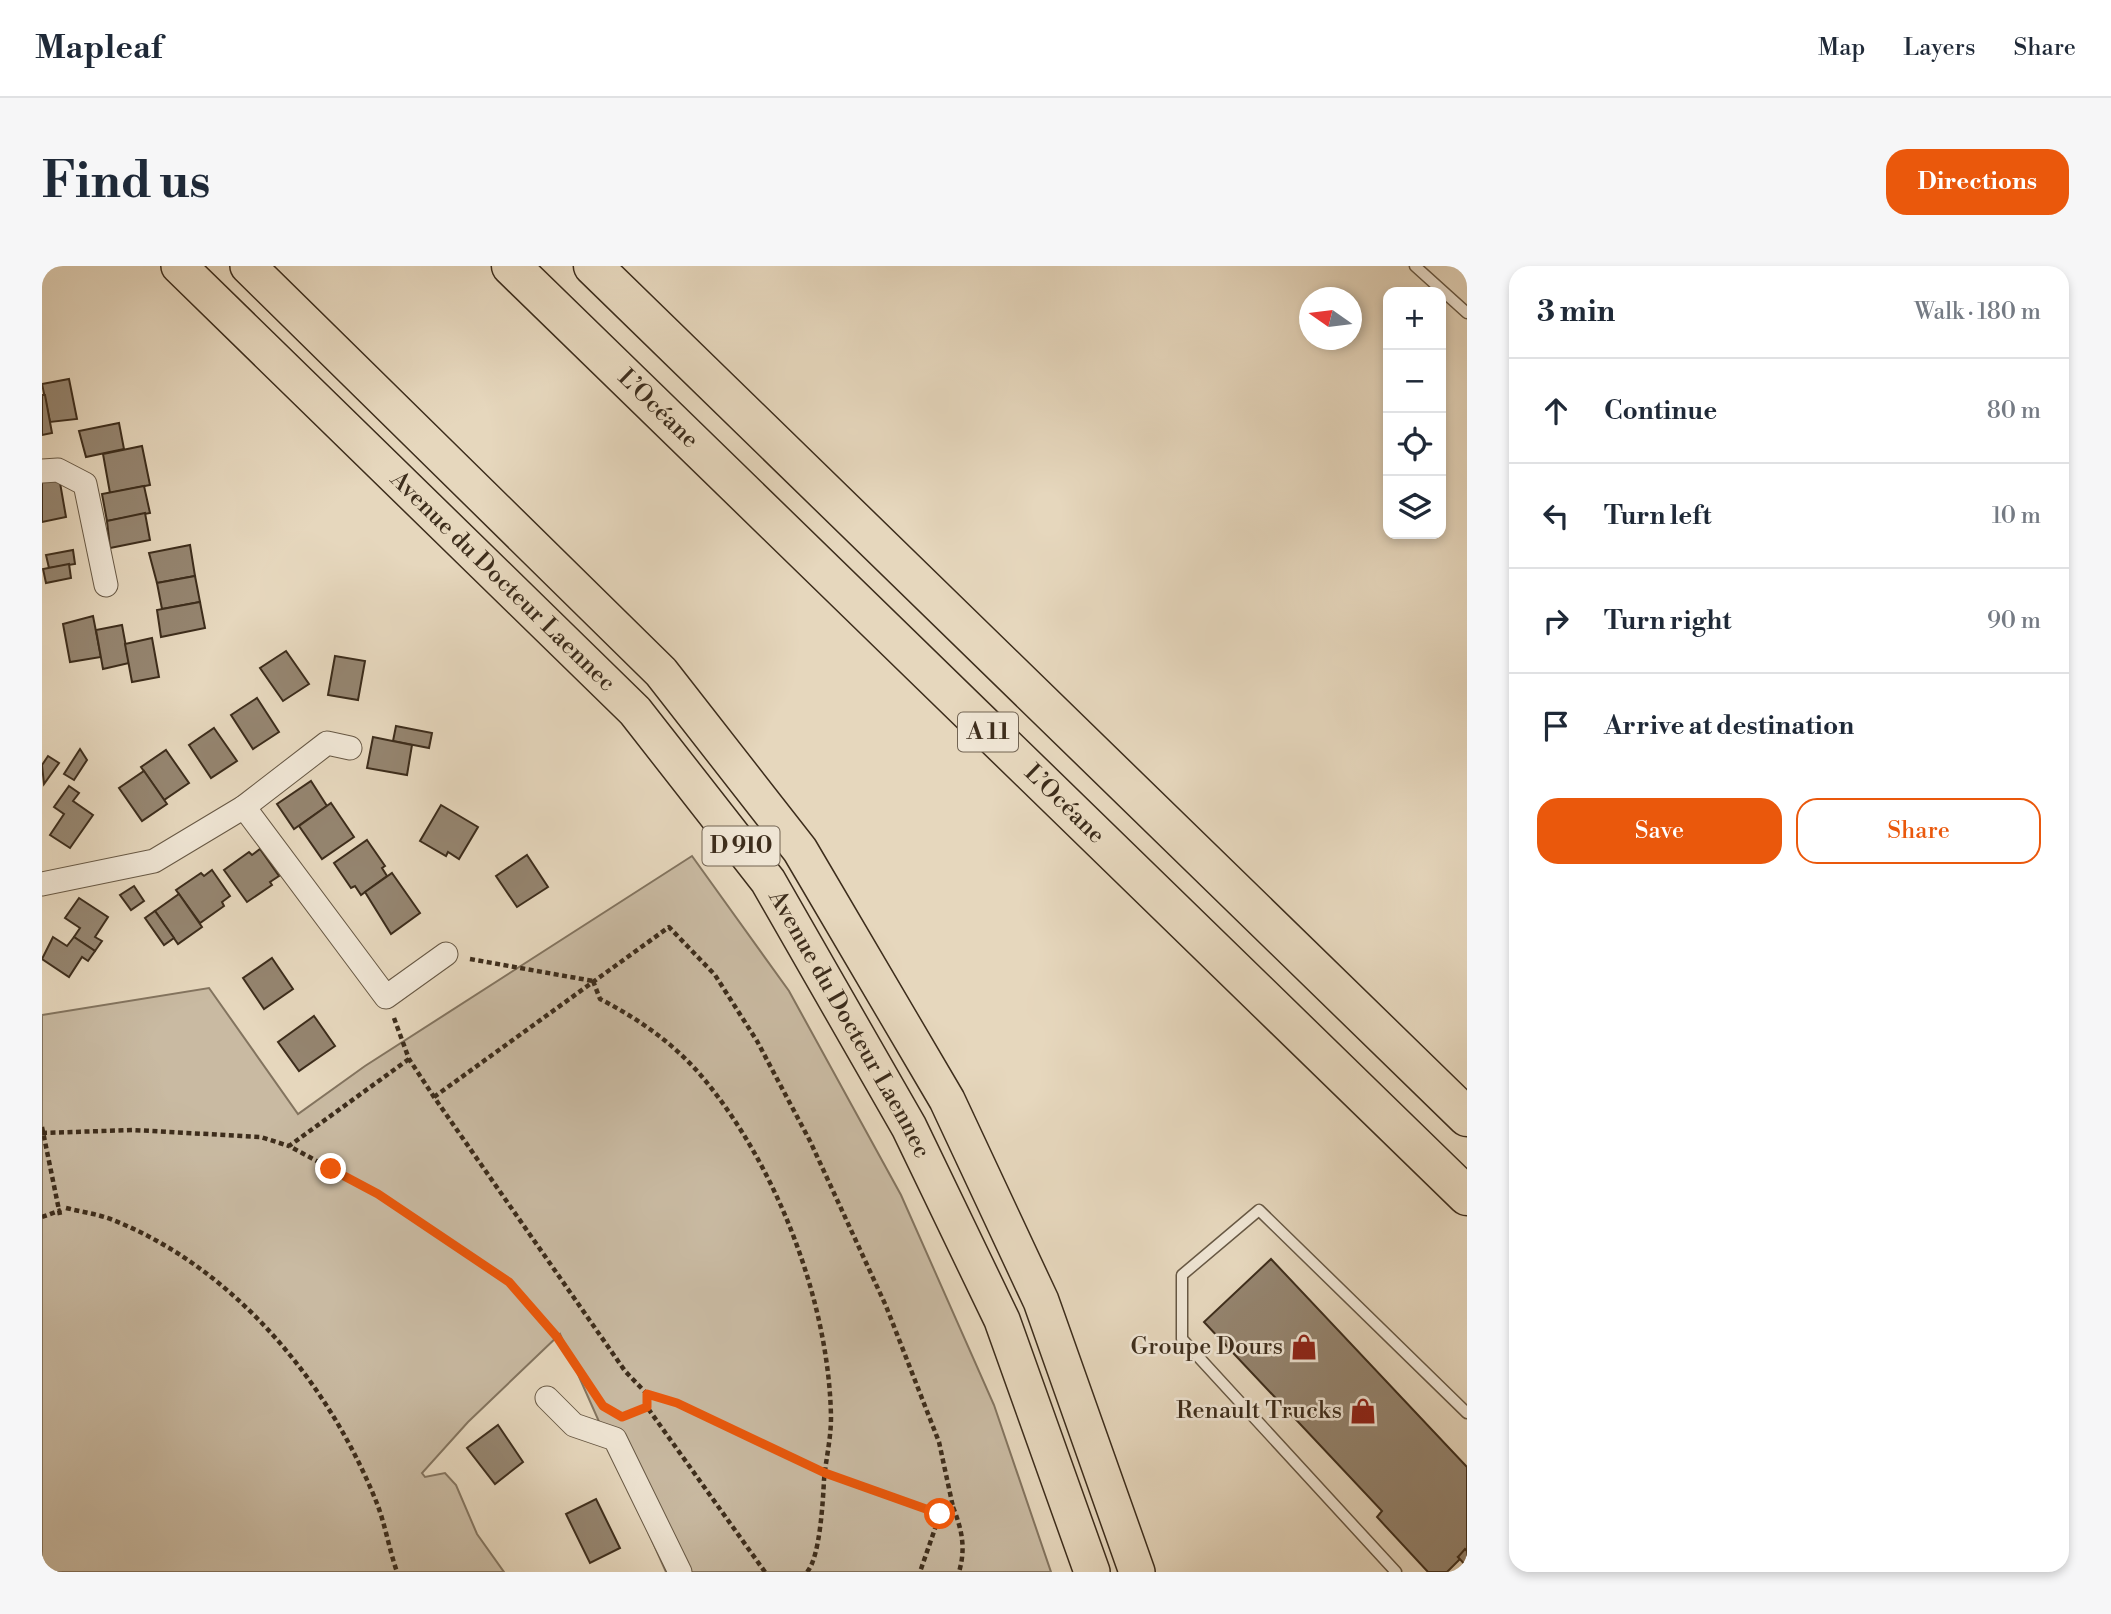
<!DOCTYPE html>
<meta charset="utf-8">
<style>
body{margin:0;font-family:"Libre Bodoni",serif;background:#f6f6f7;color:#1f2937}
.controls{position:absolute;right:21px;top:21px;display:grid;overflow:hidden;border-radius:14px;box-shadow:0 4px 10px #0003}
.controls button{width:63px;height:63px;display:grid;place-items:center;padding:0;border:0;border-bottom:2px solid #e0e1e3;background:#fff;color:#1f2937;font:35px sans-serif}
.compass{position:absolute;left:1257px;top:21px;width:63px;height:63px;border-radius:50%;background:#fff;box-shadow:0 4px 10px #0003;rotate:284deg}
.stop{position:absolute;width:21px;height:21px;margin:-16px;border:5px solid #ea580c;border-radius:50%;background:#fff}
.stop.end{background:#ea580c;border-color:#fff;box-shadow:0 2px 7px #0008}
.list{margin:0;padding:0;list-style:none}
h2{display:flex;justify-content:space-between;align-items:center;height:91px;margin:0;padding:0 28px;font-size:30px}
h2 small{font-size:23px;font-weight:400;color:#747a83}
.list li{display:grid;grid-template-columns:46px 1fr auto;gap:21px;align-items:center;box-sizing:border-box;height:105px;padding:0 28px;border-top:2px solid #e0e1e3}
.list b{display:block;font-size:26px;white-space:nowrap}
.list em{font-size:23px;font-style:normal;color:#747a83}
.actions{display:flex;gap:14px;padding:21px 28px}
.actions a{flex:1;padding:16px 0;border:2px solid #ea580c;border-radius:21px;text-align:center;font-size:24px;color:#ea580c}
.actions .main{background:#ea580c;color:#fff}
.icon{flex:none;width:38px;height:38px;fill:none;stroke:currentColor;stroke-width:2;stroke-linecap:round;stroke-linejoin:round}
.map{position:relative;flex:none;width:1425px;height:1306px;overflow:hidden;border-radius:21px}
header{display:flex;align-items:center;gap:42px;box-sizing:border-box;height:98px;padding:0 35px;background:#fff;border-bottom:2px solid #e0e1e3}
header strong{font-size:33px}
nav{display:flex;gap:38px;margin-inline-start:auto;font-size:24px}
.intro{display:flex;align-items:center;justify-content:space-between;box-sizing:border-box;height:168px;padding:0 42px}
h1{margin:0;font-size:49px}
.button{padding:18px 32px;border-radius:21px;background:#ea580c;color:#fff;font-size:24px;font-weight:700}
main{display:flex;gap:42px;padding:0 42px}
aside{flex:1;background:#fff;border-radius:21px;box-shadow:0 4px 10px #0003}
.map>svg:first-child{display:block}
.green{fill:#c9baa2;stroke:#83745f;stroke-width:2}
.building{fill:#958570;stroke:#3d2d1c;stroke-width:2}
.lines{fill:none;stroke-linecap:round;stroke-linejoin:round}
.service-casing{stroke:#675844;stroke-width:13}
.minor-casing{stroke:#675844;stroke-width:25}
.primary-casing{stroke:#3d2d1c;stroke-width:38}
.motorway-casing{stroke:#3d2d1c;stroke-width:41}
.path{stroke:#3d2d1c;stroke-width:4.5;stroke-dasharray:5 3.5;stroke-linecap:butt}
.service{stroke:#efe5d4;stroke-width:10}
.minor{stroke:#efe5d4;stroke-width:23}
.primary{stroke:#e6d7bd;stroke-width:35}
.motorway{stroke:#e6d7bd;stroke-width:38}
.route{stroke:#ea580c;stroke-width:9}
.labels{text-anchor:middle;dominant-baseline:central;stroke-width:5;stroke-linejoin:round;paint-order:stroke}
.shield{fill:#efe5d4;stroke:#726453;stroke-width:2}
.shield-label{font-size:23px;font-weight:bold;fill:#3d2d1c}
.street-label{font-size:24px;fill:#3d2d1c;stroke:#efe5d4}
.poi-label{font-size:24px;fill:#3d2d1c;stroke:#efe5d4;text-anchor:end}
</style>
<header>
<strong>Mapleaf</strong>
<nav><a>Map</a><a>Layers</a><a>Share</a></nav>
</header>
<div class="intro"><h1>Find us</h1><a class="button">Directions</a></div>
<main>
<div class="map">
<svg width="1425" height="1306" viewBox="0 0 1425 1306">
<rect width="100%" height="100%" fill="#e6d7bd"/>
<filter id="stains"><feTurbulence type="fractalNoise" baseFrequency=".00286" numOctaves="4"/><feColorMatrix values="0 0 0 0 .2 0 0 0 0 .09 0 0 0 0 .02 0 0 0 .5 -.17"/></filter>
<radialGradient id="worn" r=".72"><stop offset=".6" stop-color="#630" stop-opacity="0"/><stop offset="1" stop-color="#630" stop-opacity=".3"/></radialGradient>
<path class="green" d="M650,590L747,725L859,929L952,1139L1009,1306H624L518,1068L426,1156L380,1207L383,1211L403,1207L414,1219L435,1268L462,1306H0V749L167,722L256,848L323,800Z"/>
<g class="building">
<path d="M27,113L35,153L8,156L0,118Z"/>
<path d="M0,129H3L10,167L0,169Z"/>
<path d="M77,157L82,183L44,191L37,165Z"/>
<path d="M100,180L108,219L68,227L61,188Z"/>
<path d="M17,211L24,251L0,256V214Z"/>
<path d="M102,220L108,247L65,255L60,228Z"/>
<path d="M103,247L108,274L68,282L65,255Z"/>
<path d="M148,279L153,310L115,317L107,287Z"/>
<path d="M31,284L33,298L7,302L4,289Z"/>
<path d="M27,298L29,312L4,317L1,303Z"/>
<path d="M153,310L158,336L120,343L115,317Z"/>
<path d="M158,336L163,362L119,371L115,344Z"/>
<path d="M51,350L59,391L28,396L21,358Z"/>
<path d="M80,359L87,397L61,403L54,364Z"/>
<path d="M110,372L117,411L90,416L83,378Z"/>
<path d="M244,385L267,418L241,435L218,402Z"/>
<path d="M293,390L323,395L316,434L286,429Z"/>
<path d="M215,432L237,466L211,483L189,449Z"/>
<path d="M354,460L390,467L387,482L351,475Z"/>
<path d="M172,462L195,495L169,512L147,479Z"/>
<path d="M331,471L370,479L365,509L325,502Z"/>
<path d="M38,483L45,494L32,514L22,508Z"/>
<path d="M124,484L147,517L122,534L99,501Z"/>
<path d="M6,490L17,497L2,518L0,499Z"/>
<path d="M102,505L125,538L100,555L77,522Z"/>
<path d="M269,515L285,540L252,563L235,538Z"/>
<path d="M27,520L37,527L31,535L51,549L28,582L8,569L22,548L12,541Z"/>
<path d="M289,537L312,571L280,593L257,560Z"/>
<path d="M399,539L436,561L417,593L406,586L404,590L378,575Z"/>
<path d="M325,574L343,600L340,602L345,610L319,629L313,620L309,622L292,597Z"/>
<path d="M218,583L237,610L228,616L230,619L205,636L182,604L207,586L210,589Z"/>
<path d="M485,589L506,621L475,641L454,610Z"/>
<path d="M170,604L188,630L180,636L182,640L158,657L134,624L159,607L162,610Z"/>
<path d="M350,607L378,647L349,668L323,626Z"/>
<path d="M92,620L102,635L89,644L78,629Z"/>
<path d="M137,628L160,661L136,678L113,645Z"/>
<path d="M37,632L66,651L53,671L60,675L53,685L32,671L38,662L23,652Z"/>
<path d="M113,645L132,672L122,679L103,652Z"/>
<path d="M11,671L25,680L32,671L53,685L46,695L40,691L27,711L0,693Z"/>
<path d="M230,692L251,723L222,743L201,712Z"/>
<path d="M272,750L293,780L257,805L236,776Z"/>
<path d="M1229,993L1425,1201V1285L1416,1291L1418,1293L1405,1306H1386L1335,1251L1340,1245L1162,1056Z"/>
<path d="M456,1159L481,1196L453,1218L425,1182Z"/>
<path d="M554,1233L578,1282L548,1297L524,1248Z"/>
<path d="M1423,1283L1425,1285V1301L1416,1291Z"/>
</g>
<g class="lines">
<g class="service-casing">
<g id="service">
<path d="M1373,0L1425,47"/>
<path d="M1354,1306L1140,1073V1009L1217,944L1425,1147"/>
</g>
</g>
<g class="minor-casing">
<g id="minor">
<path d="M0,205L16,204L43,218L64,319"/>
<path d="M202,541L344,731L404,688"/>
<path d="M0,618L112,595L202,541L285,477L308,482"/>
<path d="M505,1132L532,1159L573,1173L638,1306"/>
</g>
</g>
<g class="primary-casing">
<g id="primary">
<path id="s1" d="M137,0L593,445L726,615L867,861L960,1054L1050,1306"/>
<path d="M206,0L619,406L758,584L905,834L999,1035L1095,1306"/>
</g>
</g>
<g class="motorway-casing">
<g id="motorway">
<path id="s2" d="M469,0L1425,930"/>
<path d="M551,0L1425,851"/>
</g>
</g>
<g class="path">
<path d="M428,693L551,715"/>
<path d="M551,715L558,733C597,753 634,779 662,813C735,901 787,1036 789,1151C789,1173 784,1192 782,1214C781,1234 778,1292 765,1306"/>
<path d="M352,752L367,793L392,831L583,1105L605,1128"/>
<path d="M367,793L247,880L336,928L467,1016L515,1071L544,1118L563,1141"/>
<path d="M392,831L627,661L673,709L715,775L768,875L844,1040L897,1176L911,1241L898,1248"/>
<path d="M0,861L18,949"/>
<path d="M0,867L91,864L219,871L247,880"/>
<path d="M24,942C40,946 56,948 71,954C192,1002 286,1116 334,1235C343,1257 347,1283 355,1306"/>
<path d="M0,951L19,944"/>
<path d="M583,1149L605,1141"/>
<path d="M911,1241C920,1264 924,1282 917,1306"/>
<path d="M723,1306L605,1141V1128L635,1137L783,1207L898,1248L878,1306"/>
</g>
<use href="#service" class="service"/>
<use href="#minor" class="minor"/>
<use href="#primary" class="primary"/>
<use href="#motorway" class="motorway"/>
</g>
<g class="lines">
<path class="route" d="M289,903L336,928L467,1016L515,1071L561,1140L580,1151L605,1141V1128L635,1137L783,1207L898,1248"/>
</g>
<defs>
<g id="shop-bare" transform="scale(2.1)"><path d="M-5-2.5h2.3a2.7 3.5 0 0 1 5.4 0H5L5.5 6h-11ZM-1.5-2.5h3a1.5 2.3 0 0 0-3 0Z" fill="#8f2418" stroke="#efe5d4" stroke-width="2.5" paint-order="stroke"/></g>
</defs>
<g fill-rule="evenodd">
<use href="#shop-bare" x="1262" y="1081"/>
<use href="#shop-bare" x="1321" y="1145"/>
</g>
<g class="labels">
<g class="shield">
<rect x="916" y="446.5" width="60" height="39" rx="5"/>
<rect x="660.5" y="560.5" width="77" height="39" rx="5"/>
</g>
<g class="shield-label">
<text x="946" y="466">A 11</text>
<text x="699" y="580">D 910</text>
</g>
<g class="street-label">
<text stroke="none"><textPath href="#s2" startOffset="205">L’Océane</textPath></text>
<text stroke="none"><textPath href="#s1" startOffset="452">Avenue du Docteur Laennec</textPath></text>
<text stroke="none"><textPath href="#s2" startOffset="772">L’Océane</textPath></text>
<text stroke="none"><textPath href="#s1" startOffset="1018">Avenue du Docteur Laennec</textPath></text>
</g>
<g class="poi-label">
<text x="1241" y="1081">Groupe Dours</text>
<text x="1300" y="1145">Renault Trucks</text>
</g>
</g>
<rect width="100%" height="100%" filter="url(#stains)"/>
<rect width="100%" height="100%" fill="url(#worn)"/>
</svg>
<div class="controls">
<button>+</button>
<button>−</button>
<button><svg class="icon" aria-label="locate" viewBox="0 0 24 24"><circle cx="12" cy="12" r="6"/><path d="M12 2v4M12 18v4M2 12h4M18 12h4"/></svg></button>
<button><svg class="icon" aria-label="layers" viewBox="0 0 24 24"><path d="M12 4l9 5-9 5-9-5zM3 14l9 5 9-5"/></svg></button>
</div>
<svg class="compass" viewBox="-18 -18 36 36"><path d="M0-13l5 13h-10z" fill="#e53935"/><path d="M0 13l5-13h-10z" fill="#747a83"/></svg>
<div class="stop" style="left:898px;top:1248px"></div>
<div class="stop end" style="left:289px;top:903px"></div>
</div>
<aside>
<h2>3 min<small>Walk · 180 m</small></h2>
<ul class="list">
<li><svg class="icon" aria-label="ahead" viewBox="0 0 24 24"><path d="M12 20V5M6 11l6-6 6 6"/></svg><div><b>Continue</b></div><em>80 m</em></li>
<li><svg class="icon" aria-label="left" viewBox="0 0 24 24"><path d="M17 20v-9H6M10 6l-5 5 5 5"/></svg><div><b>Turn left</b></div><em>10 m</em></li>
<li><svg class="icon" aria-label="right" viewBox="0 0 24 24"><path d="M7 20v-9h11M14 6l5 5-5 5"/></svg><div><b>Turn right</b></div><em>90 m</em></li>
<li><svg class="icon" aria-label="arrive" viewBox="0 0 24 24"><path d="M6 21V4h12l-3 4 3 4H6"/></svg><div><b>Arrive at destination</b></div></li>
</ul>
<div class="actions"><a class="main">Save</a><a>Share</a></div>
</aside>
</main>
